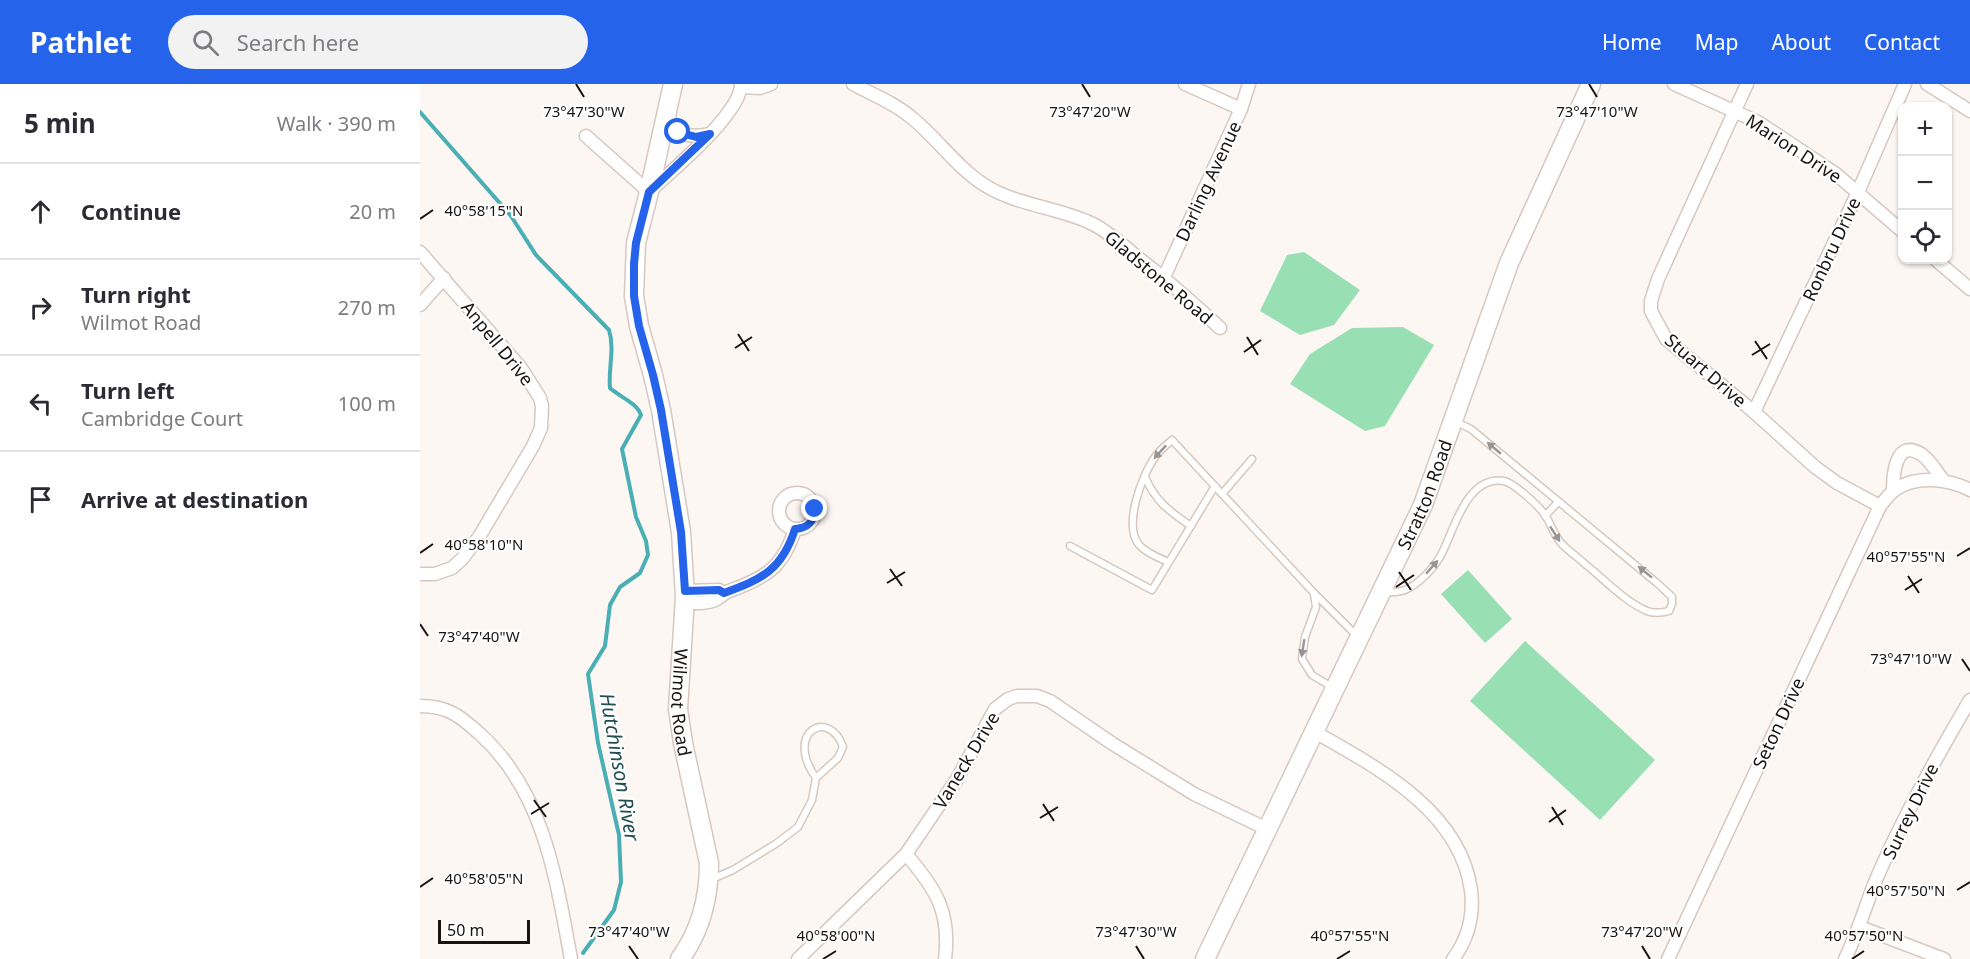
<!DOCTYPE html>
<meta charset="utf-8">
<style>
body{margin:0;font-family:"Noto Sans",sans-serif;background:#f2f2f3;color:#2b2b33}
.controls{position:absolute;right:18px;top:18px;display:grid;overflow:hidden;border-radius:12px;box-shadow:0 2px 4px #0004}
.controls button{width:54px;height:54px;display:grid;place-items:center;padding:0;border:0;border-bottom:2px solid #e1e1e2;background:#fff;color:#2b2b33;font:30px sans-serif}
.scale{position:absolute;left:18px;bottom:15px;width:92px;box-sizing:border-box;padding-left:6px;border:3px solid #191412;border-top:0;font-size:16px;line-height:21px;white-space:nowrap;color:#191412;-webkit-text-stroke:4px #fff;paint-order:stroke}
.stop{position:absolute;width:18px;height:18px;margin:-14px;border:4px solid #2563eb;border-radius:50%;background:#fff}
.stop.end{background:#2563eb;border-color:#fff;box-shadow:0 2px 6px #0008}
.list{margin:0;padding:0;list-style:none}
h2{display:flex;justify-content:space-between;align-items:center;height:78px;margin:0;padding:0 24px;font-size:26px}
h2 small{font-size:20px;font-weight:400;color:#7c7c81}
.list li{display:grid;grid-template-columns:39px 1fr auto;gap:18px;align-items:center;box-sizing:border-box;height:96px;padding:0 24px;border-top:2px solid #e1e1e2}
.list b{display:block;font-size:22px;white-space:nowrap}
.list p{margin:0;font-size:20px;white-space:nowrap;color:#7c7c81}
.list em{font-size:20px;font-style:normal;color:#7c7c81}
.icon{flex:none;width:33px;height:33px;fill:none;stroke:currentColor;stroke-width:2;stroke-linecap:round;stroke-linejoin:round}
.map{position:relative;flex:none;width:1550px;height:875px;overflow:hidden}
header{display:flex;align-items:center;gap:36px;box-sizing:border-box;height:84px;padding:0 30px;background:#2563eb;color:#fff}
header strong{font-size:28px}
nav{display:flex;gap:33px;margin-inline-start:auto;font-size:21px}
.search{width:420px;height:54px;background:#f2f2f3;display:flex;align-items:center;gap:15px;box-sizing:border-box;padding:0 21px;border-radius:33px;color:#7c7c81;font-size:22px}
main{display:flex}
aside{flex:1;background:#fff}
.map>svg:first-child{display:block}
.green{fill:#99dfb4}
.lines{fill:none;stroke-linecap:round;stroke-linejoin:round}
.stream{stroke:#49afb4;stroke-width:4}
.lane-casing{stroke:#d6c8c0;stroke-width:9}
.street-casing{stroke:#d6c8c0;stroke-width:15}
.secondary-casing{stroke:#d6c8c0;stroke-width:21}
.lane{stroke:#fff;stroke-width:6}
.street{stroke:#fff;stroke-width:12}
.secondary{stroke:#fff;stroke-width:18}
.oneway{fill:#989594}
.route{stroke:#2563eb;stroke-width:8}
.ticks{fill:none;stroke:#191412;stroke-width:2}
.labels{text-anchor:middle;dominant-baseline:central;stroke-width:4.5;stroke-linejoin:round;paint-order:stroke}
.street-label{font-size:18px;fill:#191412;stroke:#fff}
.water-label{font-size:20px;font-style:italic;fill:#204d4f;stroke:#fff}
.ticks-label{font-size:15px;text-anchor:middle;fill:#191412;stroke:#fff;stroke-width:4.5;stroke-linejoin:round;paint-order:stroke}
</style>
<header>
<strong>Pathlet</strong>
<div class="search"><svg class="icon" aria-label="search" viewBox="0 0 24 24"><circle cx="10" cy="10" r="6"/><path d="M15 15l6 6"/></svg>Search here</div>
<nav><a>Home</a><a>Map</a><a>About</a><a>Contact</a></nav>
</header>
<main>
<aside>
<h2>5 min<small>Walk · 390 m</small></h2>
<ul class="list">
<li><svg class="icon" aria-label="ahead" viewBox="0 0 24 24"><path d="M12 20V5M6 11l6-6 6 6"/></svg><div><b>Continue</b></div><em>20 m</em></li>
<li><svg class="icon" aria-label="right" viewBox="0 0 24 24"><path d="M7 20v-9h11M14 6l5 5-5 5"/></svg><div><b>Turn right</b><p>Wilmot Road</p></div><em>270 m</em></li>
<li><svg class="icon" aria-label="left" viewBox="0 0 24 24"><path d="M17 20v-9H6M10 6l-5 5 5 5"/></svg><div><b>Turn left</b><p>Cambridge Court</p></div><em>100 m</em></li>
<li><svg class="icon" aria-label="arrive" viewBox="0 0 24 24"><path d="M6 21V4h12l-3 4 3 4H6"/></svg><div><b>Arrive at destination</b></div></li>
</ul>
</aside>
<div class="map">
<svg width="1550" height="875" viewBox="0 0 1550 875">
<rect width="100%" height="100%" fill="#fdf7f4"/>
<g class="green">
<path d="M884,168L940,206L914,241L880,251L840,227L867,171Z"/>
<path d="M983,243L1014,261L965,342L945,347L870,300L890,270L932,244Z"/>
<path d="M1048,486L1092,535L1065,559L1021,510Z"/>
<path d="M1105,557L1235,676L1180,736L1050,617Z"/>
</g>
<g class="lines">
<path class="stream" d="M0,28L91,132L116,171L189,246C195,265 188,285 190,304C200,313 217,319 221,331L202,365L216,433L226,457L228,471L220,489L200,503L190,521L185,562L168,590L178,659L199,751L201,798L194,826L163,869"/>
<g class="lane-casing">
<g id="lane">
<path d="M725,393C736,418 749,427 771,442"/>
<path d="M802,410L832,375"/>
<path d="M1125,432L1138,418"/>
<path d="M650,462L732,506L795,402"/>
<path d="M748,478C739,474 727,469 720,462C702,443 722,391 735,373C739,367 746,361 752,356L894,509L937,552"/>
<path d="M963,508C970,508 978,509 985,506C999,500 1014,484 1021,471C1034,447 1046,391 1084,397C1094,399 1119,422 1125,431C1131,440 1134,451 1141,459C1148,467 1158,473 1165,480C1184,495 1204,517 1227,527C1234,530 1241,529 1249,527L1252,520V513L1237,499L1051,345L1034,337"/>
<path d="M894,510L896,523L885,553L882,575L892,591L912,603"/>
<path d="M292,795L313,786L357,759L378,743L392,716L396,694L418,674L423,663C410,624 363,647 396,694"/>
</g>
</g>
<g class="street-casing">
<g id="street">
<path d="M433,0C453,11 475,19 492,34C518,55 537,84 566,102C599,122 638,123 673,140C690,149 703,161 717,173C746,195 773,219 800,244"/>
<path d="M765,0L821,25"/>
<path d="M1254,0L1338,38L1416,90L1482,147"/>
<path d="M1327,0L1238,195L1231,217V227L1246,255L1334,328L1395,383L1417,399L1460,422"/>
<path d="M1507,0L1550,27"/>
<path d="M321,3L340,4L351,0"/>
<path d="M247,30C256,50 267,55 289,50"/>
<path d="M166,52L229,108C252,86 321,30 321,0"/>
<path d="M0,168L101,284L120,314L122,322L121,344L113,362L59,453L42,475L32,484L15,490H0"/>
<path d="M1516,176L1550,205"/>
<path d="M744,193L821,25L829,0"/>
<path d="M0,221L24,194"/>
<path d="M1334,328L1438,108L1485,0"/>
<path d="M1473,407C1473,392 1475,354 1501,370C1510,376 1516,387 1523,396"/>
<circle cx="377" cy="427" r="18"/>
<path d="M265,507L299,506L304,509"/>
<path d="M264,519C274,519 289,520 297,515C302,512 304,509 309,507C345,494 363,484 375,445"/>
<path d="M0,622C28,622 40,632 60,650C124,708 136,794 151,875"/>
<path d="M895,648C958,684 1040,727 1051,806C1054,831 1048,855 1033,875"/>
<path d="M486,770C515,804 531,827 525,875"/>
<path d="M1440,843L1524,875"/>
<path d="M378,875L486,770L537,695L575,625L588,615L597,612H617L630,617L693,660L774,710L847,745"/>
<path d="M1248,875L1460,422C1465,416 1470,409 1476,405C1497,391 1529,395 1550,406"/>
<path d="M1425,875C1437,850 1445,824 1455,798C1482,735 1515,675 1550,616"/>
</g>
</g>
<g class="secondary-casing">
<g id="secondary">
<path id="s1" d="M253,0L229,108L216,159L214,212L219,242L233,291L241,326L261,448L265,513L258,625L263,659L289,779C289,815 281,846 260,875"/>
<path id="s2" d="M785,875L1003,421L1089,179L1171,0"/>
</g>
</g>
<use href="#lane" class="lane"/>
<use href="#street" class="street"/>
<use href="#secondary" class="secondary"/>
</g>
<defs><path id="oneway-solid" d="M-6-.8H1V-3.2L6.5 0L1 3.2V.8H-6Z" transform="scale(1.5)"/></defs>
<g class="oneway">
<use href="#oneway-solid" transform="translate(1074 364) rotate(-140)"/>
<use href="#oneway-solid" transform="translate(740 368) rotate(133)"/>
<use href="#oneway-solid" transform="translate(1135 450) rotate(57)"/>
<use href="#oneway-solid" transform="translate(1012 483) rotate(-49)"/>
<use href="#oneway-solid" transform="translate(1225 488) rotate(-141)"/>
<use href="#oneway-solid" transform="translate(883 564) rotate(99)"/>
</g>
<g class="lines">
<path class="route" d="M258,48L276,53L290,50L229,108L216,159L214,180V212L219,242L233,291L241,326L261,448L265,507L299,506L304,509C342,495 362,486 375,445C388,444 394,438 395,425"/>
</g>
<path class="ticks" d="M156,0L164,13M662,0L670,13M1169,0L1177,13M0,135L13,126M318,250L329,267M827,253L838,271M1335,257L1347,275M315,264L332,253M824,268L841,256M1332,271L1350,260M0,469L13,460M1537,472L1550,464M470,485L482,502M979,488L991,506M1488,492L1499,509M467,499L485,488M976,503L994,491M1485,506L1502,495M0,540L8,552M1542,575L1550,587M114,716L126,733M623,720L634,737M1132,723L1143,741M111,730L129,719M620,734L638,723M1129,738L1146,726M0,803L13,794M1537,806L1550,798M209,862L218,875M716,862L724,875M1222,862L1230,875M403,875L416,867M917,875L930,867M1432,875L1444,867"/>
<g class="labels">
<g class="street-label">
<text transform="translate(1374 64) rotate(33)">Marion Drive</text>
<text transform="translate(788 97) rotate(-65)">Darling Avenue</text>
<text transform="translate(1411 165) rotate(-65)">Ronbru Drive</text>
<text transform="translate(739 193) rotate(40)">Gladstone Road</text>
<text transform="translate(78 259) rotate(51)">Anpell Drive</text>
<text transform="translate(1286 286) rotate(41)">Stuart Drive</text>
<text stroke="none"><textPath href="#s2" startOffset="514">Stratton Road</textPath></text>
<text stroke="none"><textPath href="#s1" startOffset="628">Wilmot Road</textPath></text>
<text transform="translate(1358 639) rotate(-65)">Seton Drive</text>
<text transform="translate(546 676) rotate(-59)">Vaneck Drive</text>
<text transform="translate(1490 727) rotate(-64)">Surrey Drive</text>
</g>
<g class="water-label">
<text transform="translate(200 683) rotate(80)">Hutchinson River</text>
</g>
</g>
<g class="ticks-label">
<text x="164" y="33">73°47'30"W</text>
<text x="670" y="33">73°47'20"W</text>
<text x="1177" y="33">73°47'10"W</text>
<text x="64" y="132">40°58'15"N</text>
<text x="64" y="466">40°58'10"N</text>
<text x="1486" y="478">40°57'55"N</text>
<text x="59" y="558">73°47'40"W</text>
<text x="1491" y="580">73°47'10"W</text>
<text x="64" y="800">40°58'05"N</text>
<text x="1486" y="812">40°57'50"N</text>
<text x="209" y="853">73°47'40"W</text>
<text x="716" y="853">73°47'30"W</text>
<text x="1222" y="853">73°47'20"W</text>
<text x="416" y="857">40°58'00"N</text>
<text x="930" y="857">40°57'55"N</text>
<text x="1444" y="857">40°57'50"N</text>
</g>
</svg>
<div class="controls">
<button>+</button>
<button>−</button>
<button><svg class="icon" aria-label="locate" viewBox="0 0 24 24"><circle cx="12" cy="12" r="6"/><path d="M12 2v4M12 18v4M2 12h4M18 12h4"/></svg></button>
</div>
<div class="scale">50 m</div>
<div class="stop" style="left:258px;top:48px"></div>
<div class="stop end" style="left:395px;top:425px"></div>
</div>
</main>
